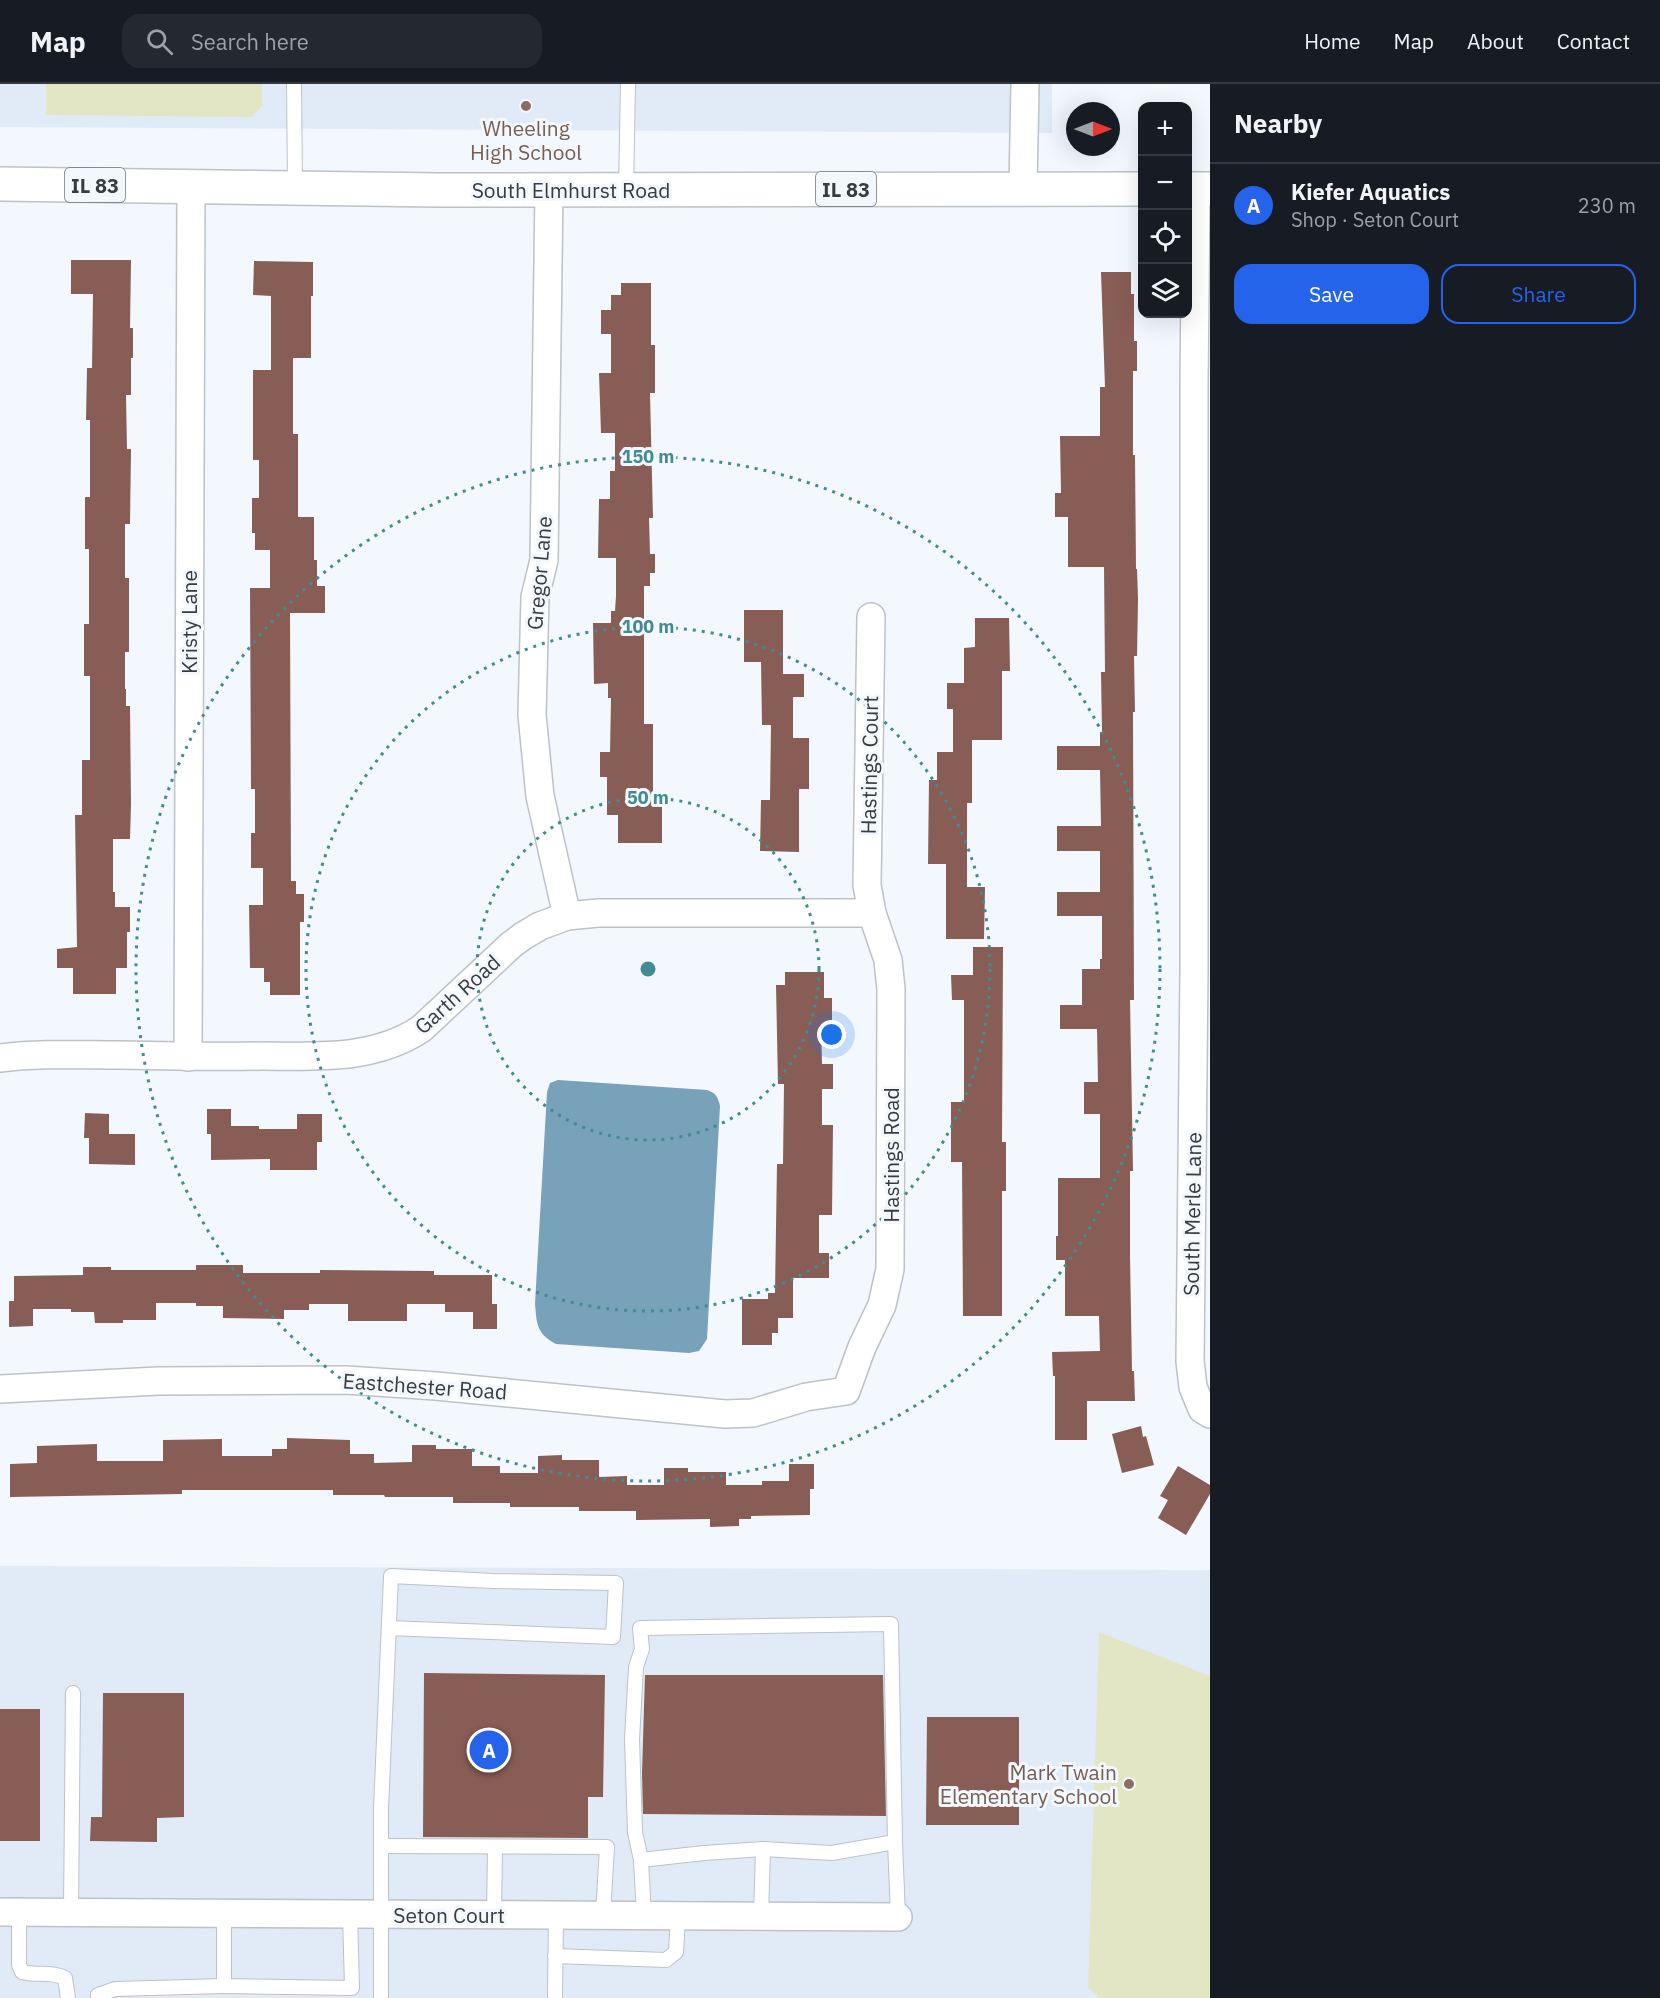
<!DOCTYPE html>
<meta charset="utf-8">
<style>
body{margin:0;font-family:"IBM Plex Sans",sans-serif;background:#242831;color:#f1f3f6}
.controls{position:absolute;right:18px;top:18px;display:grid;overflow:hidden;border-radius:12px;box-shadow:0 6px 24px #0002}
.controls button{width:54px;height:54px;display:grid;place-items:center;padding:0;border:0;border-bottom:2px solid #363941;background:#171b24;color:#f1f3f6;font:30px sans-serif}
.compass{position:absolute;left:1066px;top:18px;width:54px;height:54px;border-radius:50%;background:#171b24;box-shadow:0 6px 24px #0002;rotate:90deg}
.you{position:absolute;left:832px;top:951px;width:21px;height:21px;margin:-15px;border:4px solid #fff;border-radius:50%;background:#1a73e8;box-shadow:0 0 0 9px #1a73e833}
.badge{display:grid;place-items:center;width:39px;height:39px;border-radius:50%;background:#2563eb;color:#fff;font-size:20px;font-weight:700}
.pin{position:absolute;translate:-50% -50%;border:3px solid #fff;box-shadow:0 2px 6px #0006}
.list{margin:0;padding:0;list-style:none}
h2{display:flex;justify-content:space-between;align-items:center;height:78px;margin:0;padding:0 24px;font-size:26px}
h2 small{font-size:20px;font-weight:400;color:#9ea1a6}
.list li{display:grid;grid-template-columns:39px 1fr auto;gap:18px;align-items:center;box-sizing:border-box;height:84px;padding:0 24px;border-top:2px solid #363941}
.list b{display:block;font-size:22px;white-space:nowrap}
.list p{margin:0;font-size:20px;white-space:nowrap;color:#9ea1a6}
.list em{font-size:20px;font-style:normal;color:#9ea1a6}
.actions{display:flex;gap:12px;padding:18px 24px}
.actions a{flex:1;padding:14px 0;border:2px solid #2563eb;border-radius:18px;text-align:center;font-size:21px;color:#2563eb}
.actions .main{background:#2563eb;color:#fff}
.icon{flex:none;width:33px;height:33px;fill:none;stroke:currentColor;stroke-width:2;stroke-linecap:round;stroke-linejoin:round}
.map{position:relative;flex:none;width:1210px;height:1914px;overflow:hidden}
header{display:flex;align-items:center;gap:36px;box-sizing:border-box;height:84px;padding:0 30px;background:#171b24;border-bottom:2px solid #363941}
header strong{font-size:28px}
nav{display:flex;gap:33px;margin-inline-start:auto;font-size:21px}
.search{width:420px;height:54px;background:#242831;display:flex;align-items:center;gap:15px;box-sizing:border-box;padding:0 21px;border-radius:18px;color:#9ea1a6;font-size:22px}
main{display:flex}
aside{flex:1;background:#171b24}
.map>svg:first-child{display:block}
.built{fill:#e1ebf7}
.green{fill:#e3e6c4}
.water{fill:#78a1ba}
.building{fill:#885d56}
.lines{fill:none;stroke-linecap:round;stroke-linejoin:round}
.service-casing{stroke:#bdc2c7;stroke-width:16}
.minor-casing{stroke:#bdc2c7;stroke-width:30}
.primary-casing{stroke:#bdc2c7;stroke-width:36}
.service{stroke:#fff;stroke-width:14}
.minor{stroke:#fff;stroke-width:27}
.primary{stroke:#fff;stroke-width:33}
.ring{fill:none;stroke:#438a91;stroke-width:3;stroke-dasharray:3 6}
.education-dot{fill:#8d6e63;stroke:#f2f8fe;stroke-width:2}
.labels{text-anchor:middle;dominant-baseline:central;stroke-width:6;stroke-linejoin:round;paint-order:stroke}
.shield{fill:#f2f8fe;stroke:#707478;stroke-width:1.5}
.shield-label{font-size:20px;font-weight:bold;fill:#393b3e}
.education-label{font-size:21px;fill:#785e54;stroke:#f2f8fe}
.street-label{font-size:21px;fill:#393b3e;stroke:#f2f8fe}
.centre{fill:#438a91;stroke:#f2f8fe;stroke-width:3}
.ring-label{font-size:18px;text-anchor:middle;font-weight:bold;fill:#438a91;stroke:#f2f8fe;stroke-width:6;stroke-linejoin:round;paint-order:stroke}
</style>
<header>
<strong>Map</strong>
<div class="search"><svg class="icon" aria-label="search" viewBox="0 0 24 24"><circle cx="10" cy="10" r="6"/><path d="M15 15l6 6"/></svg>Search here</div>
<nav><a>Home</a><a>Map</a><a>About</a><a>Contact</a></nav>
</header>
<main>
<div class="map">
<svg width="1210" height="1914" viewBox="0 0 1210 1914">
<rect width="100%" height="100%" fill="#f2f8fe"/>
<g class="built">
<path d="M0,0H1052V49L0,43Z"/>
<path d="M0,1482L1210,1486V1914H0Z"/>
</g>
<g class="green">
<path d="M46,0H262V22L252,33L46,31Z"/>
<path d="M1099,1548L1210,1592V1914H1101L1088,1904Z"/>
</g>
<path class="water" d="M558,996L707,1006C716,1009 718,1013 720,1022L707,1255L699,1267L689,1269L556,1260C536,1249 537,1240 535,1220L547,1008L550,999Z"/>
<g class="building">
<path d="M71,176H131L130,244H133V274H131V311H126L127,365H131L130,440H125V494H129V568H125V605H126V622H130L131,720L130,755H113V808H115V823H130V848H127V884H116V910H73V884H57V865L77,863L75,731H82V676H90V592H84V540H89V465H85V413H90V336H86L87,284H92L93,210H71Z"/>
<path d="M254,177L313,178V212H311V274H293V350H298V433H314V476H317V502H325V529H290L291,797H296V810H304V838H300V911H270V898H264V884H250L249,821H263V784H251V749H255V705H251L250,504H270V466H255V449H252V414H259V376H253V286H271V212L253,211Z"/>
<path d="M1101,188H1131V210H1134V257H1137V287H1133V371H1135L1136,485H1137L1138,515L1137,572H1134L1135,628H1133L1134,916H1130L1133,1087H1130V1172L1132,1287H1134L1135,1317H1087V1356H1055V1292H1053L1052,1268L1100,1267L1099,1232H1065V1176H1056V1152H1058V1094H1100V1030H1084V998H1098L1097,945H1060V921H1082V885H1100V875H1102V832H1057V808H1100V767H1057V742H1101L1100,686H1057V662H1100V648H1102L1101,588H1105L1104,483H1068V433H1055V409H1061L1060,352H1100V303H1105Z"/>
<path d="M621,199H651V261H655V309H650L653,434H649L650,470H655V489H650V502H644V640H653V711H662V759H618V731H607V693H600V668H610L611,614H608V599L594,600L593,539H611V527H615L616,512V474H598L599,415H610V387H615V349H601L599,289H611V250H601V226H611V211H621Z"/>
<path d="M744,526H783V590H804V613H793V654H809V705H799V768L760,767L761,716H770L771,641H762L761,578H744Z"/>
<path d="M975,534H1009L1010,587H1002V656H972V719H967V803H985L984,855H946V780H928L929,696H937V668H953V625H947V599H964V564L975,563Z"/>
<path d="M973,863H1003L1002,1058H1006V1107H1002V1232H963L962,1078H951V1018H964V916H952L951,891H973Z"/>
<path d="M785,888H824V914H832V941H821L822,980H833V1005H822V1041H833L832,1131H819V1169H829V1194H793V1234H778V1249H772V1261H742V1215H768V1209H775L777,1080H783L784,1000H778L776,901H785Z"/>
<path d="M207,1025H231V1042H259V1045H297V1030H322V1058H317V1086H270V1075L211,1076V1050H207Z"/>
<path d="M85,1029L109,1030V1050H135V1081L89,1080V1054H84Z"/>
<path d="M196,1181H243V1189H320V1186L434,1187V1191H492V1220H497V1245H473V1228H445V1220H407V1237H348V1220H309V1226H284V1235L223,1234V1222H196V1219H156V1236H123V1239H95L94,1228H71V1225H33V1242L9,1243V1217H14V1192L83,1191V1183H111V1186H196Z"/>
<path d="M1141,1342L1143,1353L1146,1352L1154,1381L1122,1389L1112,1350Z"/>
<path d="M287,1354L350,1356V1370H374V1379L412,1378V1361H436V1365H472V1382H500V1389H538V1372L562,1371V1376H599V1393L627,1392V1401H664V1384H688V1388H726V1401H762V1397H789V1380H814V1405H810V1431L751,1432V1435H739V1442L710,1443V1435L636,1436V1427H579V1423H510V1419H453V1413H385L384,1411H333V1406H182V1410L10,1413V1380L37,1379V1362L97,1360V1377H163V1356L222,1355V1372H272V1365H287Z"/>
<path d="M1178,1382L1210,1401V1410L1186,1451L1158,1434L1168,1416L1160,1412Z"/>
<path d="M424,1589L605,1591L603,1713H588V1754L423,1753Z"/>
<path d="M645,1591H883L886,1732L643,1730L642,1689Z"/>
<path d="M103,1609H184V1733L157,1734V1758L90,1757L91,1733H102Z"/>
<rect x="0" y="1625" width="40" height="132"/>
<path d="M927,1633H1019V1741H926Z"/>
</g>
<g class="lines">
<g class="service-casing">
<g id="service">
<path d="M294,0L295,104"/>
<path d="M626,106L628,0"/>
<path d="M895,1758L898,1833"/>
<path d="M381,1762L607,1763L603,1831"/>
<path d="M641,1776L704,1769L763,1765L832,1769L895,1758L891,1540L640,1544L642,1565L636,1583L632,1655L635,1748L641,1776L644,1832"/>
<path d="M19,1828V1881L22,1888C36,1892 52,1887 65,1894L68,1914"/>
<path d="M71,1828L73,1609"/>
<path d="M224,1829V1902L352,1904L350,1830"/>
<path d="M494,1831L495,1763"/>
<path d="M761,1832L763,1765"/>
<path d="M555,1872L666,1876L676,1868L678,1832"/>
<path d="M98,1914V1911L115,1905L224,1902"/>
<path d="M381,1914V1725L391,1492L493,1497L616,1499L613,1553L389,1544"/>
<path d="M555,1914L556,1831"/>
</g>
</g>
<g class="minor-casing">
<g id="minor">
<path d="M1023,105L1025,0"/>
<path d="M1196,105L1194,302V886L1190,1277L1193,1303L1202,1325L1210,1330"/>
<path d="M549,106L544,476L535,513L532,631L540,712L567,832"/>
<path d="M188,973L191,102"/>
<path d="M0,974C40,969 79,971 119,971C166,972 214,973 261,972C316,972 372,977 421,945L511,861L523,852L540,842L567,832L598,829H872"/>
<path d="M0,1305L158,1297L346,1296L436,1302L725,1330L753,1329L806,1313L846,1307L862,1263L882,1221L890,1185L891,905L888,876L872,829L867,801L871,533"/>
<path d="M0,1828L898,1833"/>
</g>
</g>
<g class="primary-casing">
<g id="primary">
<path d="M0,100L438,106L1142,105"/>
<path d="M1188,105H1210"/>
</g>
</g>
<use href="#service" class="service"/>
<use href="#minor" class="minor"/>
<use href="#primary" class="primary"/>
</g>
<g class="ring">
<circle cx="648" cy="885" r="171"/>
<circle cx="648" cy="885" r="342"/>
<circle cx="648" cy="885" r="512"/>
</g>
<g class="education-dot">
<circle cx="526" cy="22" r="6"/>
<circle cx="1129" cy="1700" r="6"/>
</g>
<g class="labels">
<g class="shield">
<rect x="65" y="84" width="60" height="34" rx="4.5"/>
<rect x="816" y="88" width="60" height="34" rx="4.5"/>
</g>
<g class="shield-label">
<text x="95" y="101">IL 83</text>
<text x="846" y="105">IL 83</text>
</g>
<g class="education-label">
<text x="526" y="44">Wheeling<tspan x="526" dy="24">High School</tspan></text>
<text x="1117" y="1688" text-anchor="end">Mark Twain<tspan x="1117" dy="24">Elementary School</tspan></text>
</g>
<g class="street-label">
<text x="571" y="106">South Elmhurst Road</text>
<text transform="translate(539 489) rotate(-85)">Gregor Lane</text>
<text transform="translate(189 538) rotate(-90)">Kristy Lane</text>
<text transform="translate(869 681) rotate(-89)">Hastings Court</text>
<text transform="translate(457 910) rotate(-42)">Garth Road</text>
<text transform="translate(891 1071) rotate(-90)">Hastings Road</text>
<text transform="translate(1192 1130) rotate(-89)">South Merle Lane</text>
<text transform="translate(425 1302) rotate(4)">Eastchester Road</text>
<text x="449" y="1831">Seton Court</text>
</g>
</g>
<circle cx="648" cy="885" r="9" class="centre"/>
<g class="ring-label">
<text x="648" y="379">150 m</text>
<text x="648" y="549">100 m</text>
<text x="648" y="720">50 m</text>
</g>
</svg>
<div class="controls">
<button>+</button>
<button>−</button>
<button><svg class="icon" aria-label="locate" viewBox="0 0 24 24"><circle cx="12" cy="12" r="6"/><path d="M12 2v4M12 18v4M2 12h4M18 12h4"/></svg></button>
<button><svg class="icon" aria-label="layers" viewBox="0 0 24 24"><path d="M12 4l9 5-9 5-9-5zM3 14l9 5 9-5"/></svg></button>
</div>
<svg class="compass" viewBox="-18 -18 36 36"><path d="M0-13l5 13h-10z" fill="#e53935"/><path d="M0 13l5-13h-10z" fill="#9ea1a6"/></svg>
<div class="you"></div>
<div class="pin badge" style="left:489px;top:1666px">A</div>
</div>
<aside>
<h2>Nearby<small></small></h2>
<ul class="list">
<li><span class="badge">A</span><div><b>Kiefer Aquatics</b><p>Shop · Seton Court</p></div><em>230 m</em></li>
</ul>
<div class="actions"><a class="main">Save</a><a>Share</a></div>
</aside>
</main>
